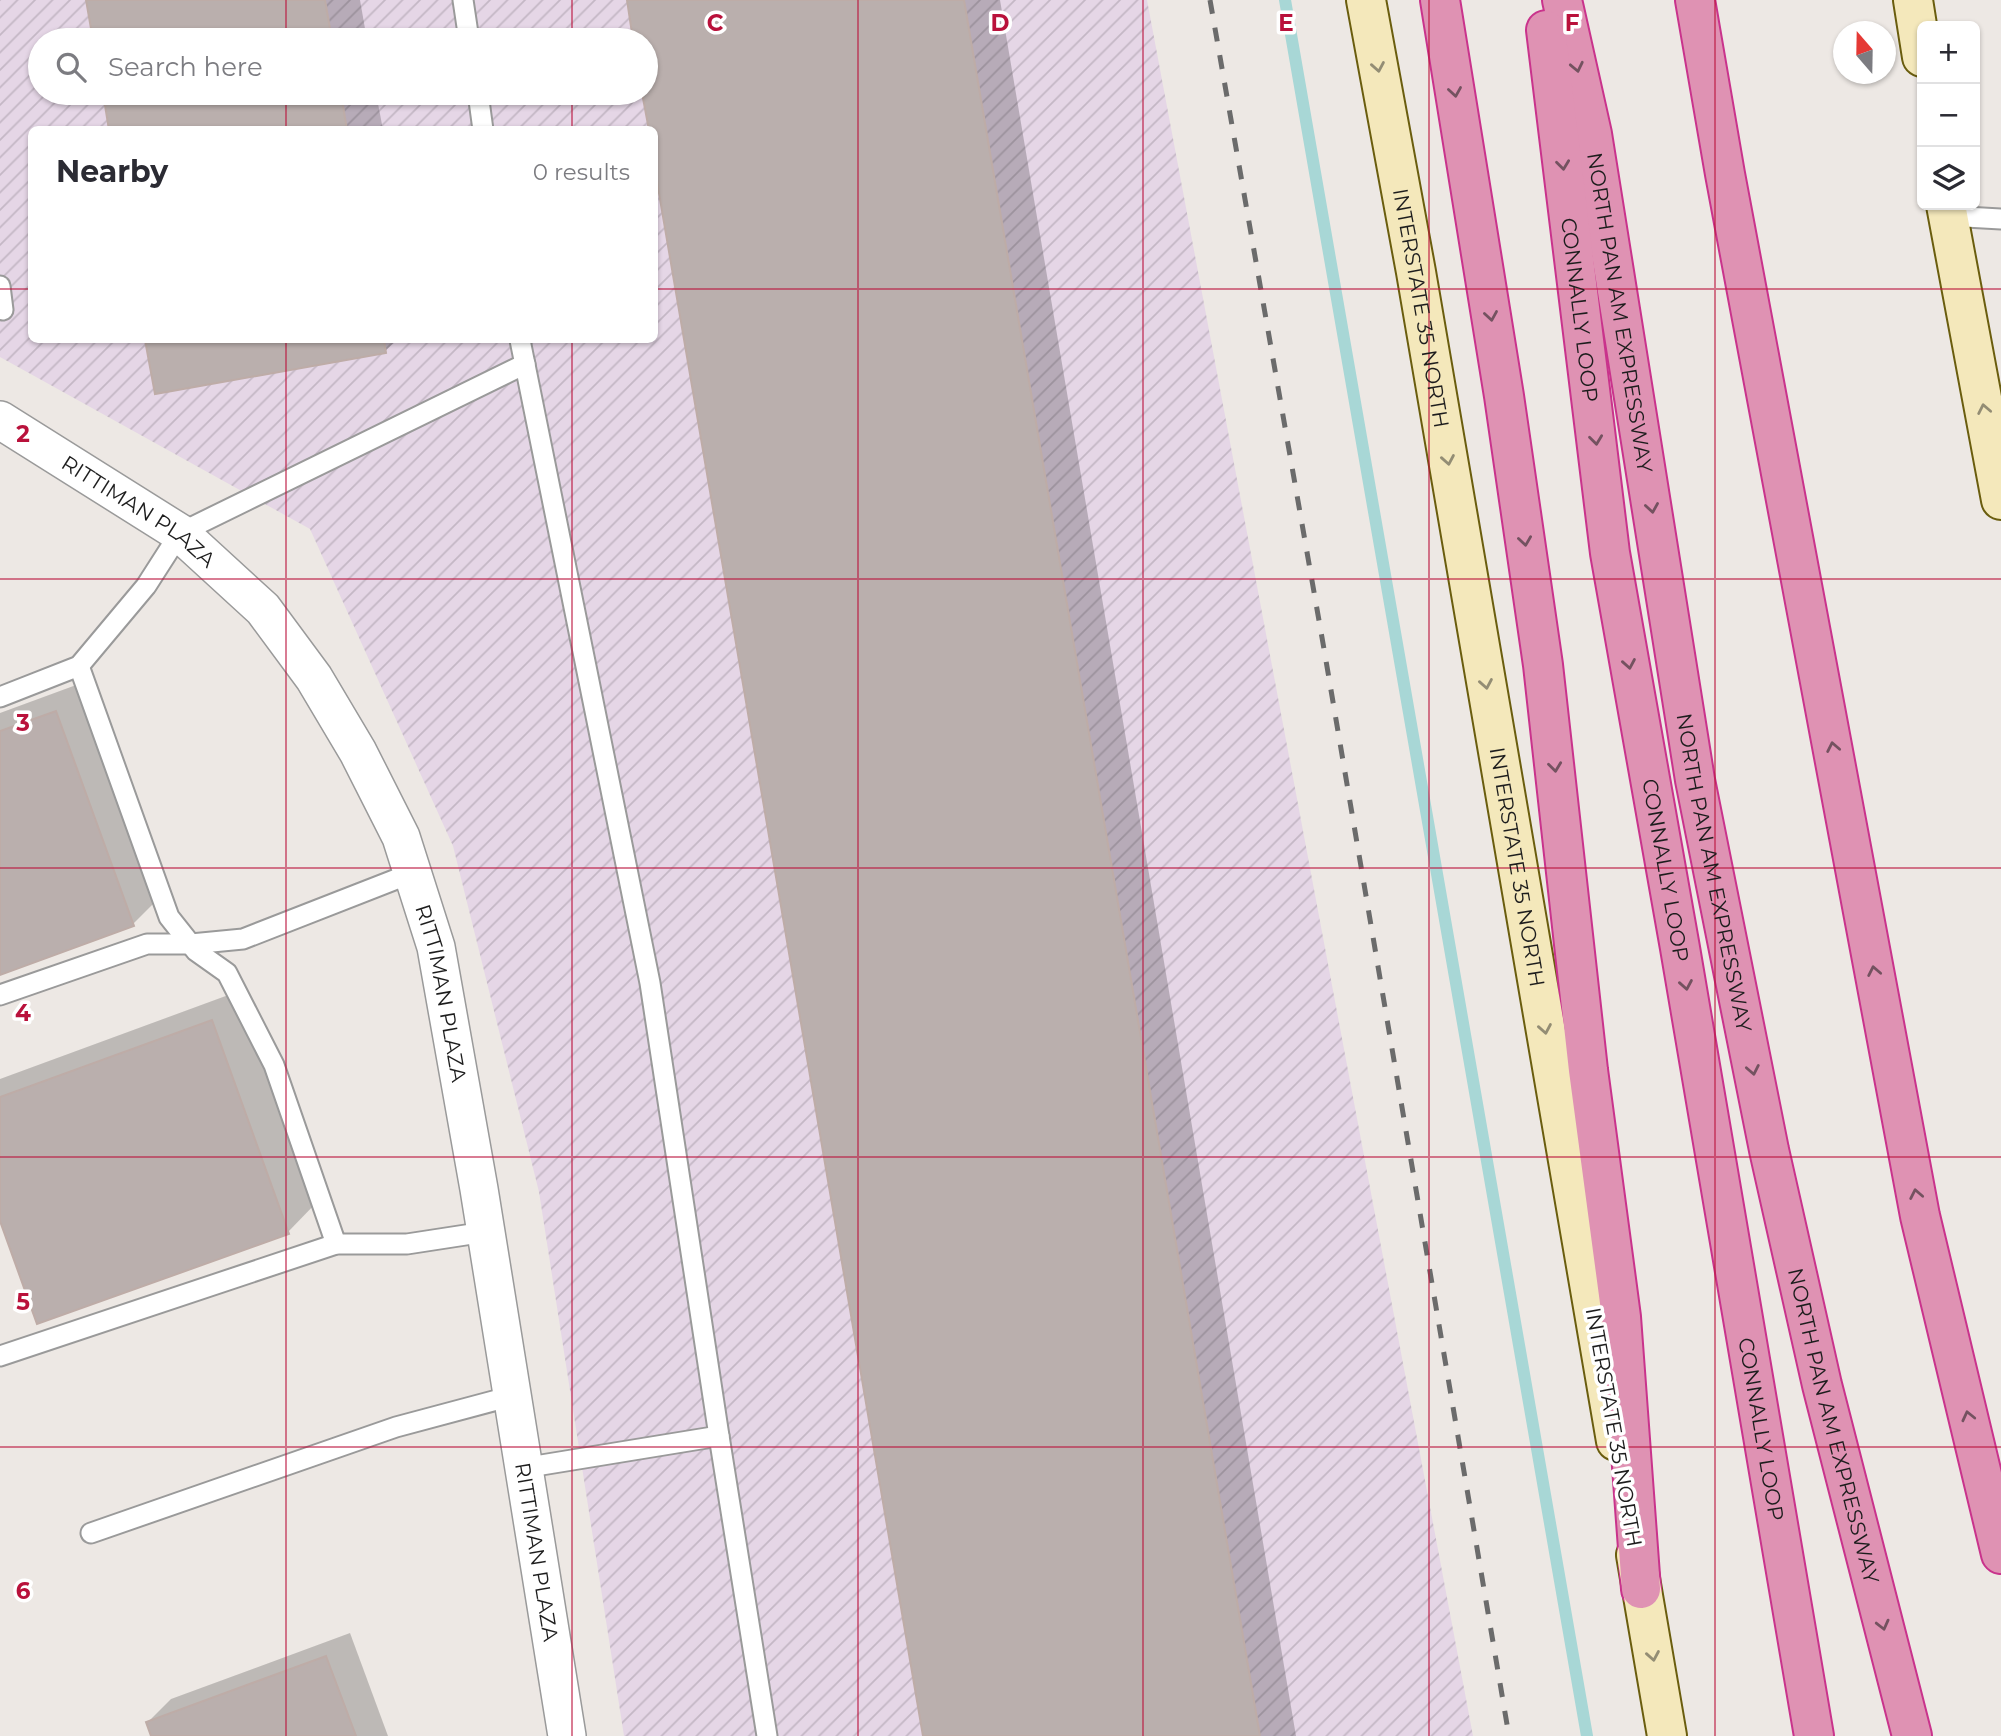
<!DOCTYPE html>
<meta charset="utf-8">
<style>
body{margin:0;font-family:Montserrat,sans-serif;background:#f2f2f3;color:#2b2b33}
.controls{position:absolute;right:21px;top:21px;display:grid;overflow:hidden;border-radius:10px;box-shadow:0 2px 5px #0004}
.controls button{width:63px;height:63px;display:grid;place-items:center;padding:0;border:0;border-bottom:2px solid #e1e1e2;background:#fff;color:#2b2b33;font:35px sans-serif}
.compass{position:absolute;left:1833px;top:21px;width:63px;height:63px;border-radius:50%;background:#fff;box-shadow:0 2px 5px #0004;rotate:340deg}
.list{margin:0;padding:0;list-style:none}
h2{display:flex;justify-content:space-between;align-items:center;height:91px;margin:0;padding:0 28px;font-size:30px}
h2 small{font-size:23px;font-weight:400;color:#7c7c81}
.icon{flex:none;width:38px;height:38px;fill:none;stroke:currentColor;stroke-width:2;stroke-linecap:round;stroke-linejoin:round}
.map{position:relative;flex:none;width:2001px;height:1736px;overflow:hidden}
.search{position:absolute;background:#fff;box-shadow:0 2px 5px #0004;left:28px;top:28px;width:630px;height:77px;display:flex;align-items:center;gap:18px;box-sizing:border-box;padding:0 24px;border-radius:38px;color:#7c7c81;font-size:26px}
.panel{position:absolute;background:#fff;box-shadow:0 2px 5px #0004;left:28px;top:126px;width:630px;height:217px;border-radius:10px}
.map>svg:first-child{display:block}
.industrial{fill:url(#industrial-furrows);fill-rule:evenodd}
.shadow{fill:#0003}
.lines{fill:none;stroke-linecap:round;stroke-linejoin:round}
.stream{stroke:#a8d7d6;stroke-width:12}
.building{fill:#baafad;stroke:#beaca7;stroke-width:2}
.lane-casing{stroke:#9a9a9a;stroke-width:23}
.street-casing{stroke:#9a9a9a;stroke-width:40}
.secondary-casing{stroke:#6a5d0e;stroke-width:42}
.highway-casing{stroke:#c9338c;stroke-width:42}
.lane{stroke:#fff;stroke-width:19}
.street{stroke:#fff;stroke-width:37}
.secondary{stroke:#f4e8bb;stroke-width:38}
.highway{stroke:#df92b3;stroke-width:38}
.rail{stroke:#6b6b6b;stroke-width:5;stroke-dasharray:14 14;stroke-linecap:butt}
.oneway{stroke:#938d74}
.oneway2{stroke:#745260}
.grid{fill:none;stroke:#b9113b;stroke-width:2;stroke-opacity:0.55}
.labels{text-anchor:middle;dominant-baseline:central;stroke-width:7;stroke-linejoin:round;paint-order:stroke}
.street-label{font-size:21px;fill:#1d1d1d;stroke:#fff}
.grid-label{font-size:23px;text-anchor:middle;font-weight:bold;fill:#b9113b;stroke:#fff;stroke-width:7;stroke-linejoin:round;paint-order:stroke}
</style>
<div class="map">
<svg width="2001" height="1736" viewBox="0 0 2001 1736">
<defs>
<pattern id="industrial-furrows" width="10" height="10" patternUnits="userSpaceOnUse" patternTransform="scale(1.75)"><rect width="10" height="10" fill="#e5d6e6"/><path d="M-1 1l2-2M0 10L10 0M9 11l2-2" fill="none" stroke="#c4b7c5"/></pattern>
</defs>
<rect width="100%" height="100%" fill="#ede8e4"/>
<path class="industrial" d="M0,0H1147L1473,1736H624L539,1192L453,846L310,529L0,357ZM40,40H646V93H40ZM32,130H654V340H32Z"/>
<g class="shadow">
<path d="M88,0H360L367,40H95Z"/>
<path d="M628,0H1000L1296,1736H924L654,130H650L644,93H646V40H635Z"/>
<path d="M104,93H376L383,130H111Z"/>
<path d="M147,340H397L385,351L156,392Z"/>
<path d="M87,681L164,893L133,924L0,973V713Z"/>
<path d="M242,990L318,1201L288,1232L0,1216V1079Z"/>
<path d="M350,1633L388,1736H153L148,1722L171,1699Z"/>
</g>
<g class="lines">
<path class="stream" d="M1285,0L1587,1736"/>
</g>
<g class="building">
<path d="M86,0H325L332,40H93Z"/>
<path d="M627,0H964L1260,1736H923L654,164V130H649L642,93H646V40H633Z"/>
<path d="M103,93H341L347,130H109Z"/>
<path d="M145,340H384L386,353L155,394Z"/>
<path d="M56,711L134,926L0,975V731Z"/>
<path d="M212,1020L289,1234L37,1324L0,1221V1097Z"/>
<path d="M326,1656L356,1736H151L146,1722Z"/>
</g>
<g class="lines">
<g class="lane-casing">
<g id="lane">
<path d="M463,0L469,40"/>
<path d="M478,93L483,130"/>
<path d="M1948,216L2001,219"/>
<path d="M0,286L3,310"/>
<path d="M520,340L650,983L719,1436"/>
<path d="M79,666L169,917L196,951L227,973L274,1065L336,1244"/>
<path d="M0,697L79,666L146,586L180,533L525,364"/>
<path d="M0,995L147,944H191L243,939L412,873"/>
<path d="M0,1356L336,1244H407L485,1232"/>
<path d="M523,1468L719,1436L767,1736"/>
<path d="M91,1533L396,1427L512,1396"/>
</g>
</g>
<g class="street-casing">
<g id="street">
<path id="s1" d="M0,420L180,533L263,609L314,678L358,752L401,837L436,947L479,1189L567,1736"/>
</g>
</g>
<g class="secondary-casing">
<g id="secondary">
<path id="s2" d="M1366,0L1416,272L1616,1441"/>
<path d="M1913,0L1922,57"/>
<path d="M1946,205L2001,500"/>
<path d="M1636,1555L1667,1736"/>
</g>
</g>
<g class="highway-casing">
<g id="highway">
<path d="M1440,0L1504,396L1543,665L1588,1070L1621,1317L1641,1589"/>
<path id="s3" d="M1562,0L1592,134L1695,780L1769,1150L1822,1385L1912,1736"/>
<path d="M1695,0L1725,174L1920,1216L2001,1554"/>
<path id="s4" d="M1546,30L1610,553L1680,948L1814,1736"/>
</g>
</g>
<use href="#lane" class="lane"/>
<use href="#street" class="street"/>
<use href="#secondary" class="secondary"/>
<use href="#highway" class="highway"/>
<path class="rail" d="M1210,0L1324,649L1509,1736"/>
</g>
<defs><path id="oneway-chevron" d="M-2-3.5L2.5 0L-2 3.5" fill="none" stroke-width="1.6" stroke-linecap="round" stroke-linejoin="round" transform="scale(1.75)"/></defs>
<g class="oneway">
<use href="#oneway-chevron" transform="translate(1378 67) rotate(80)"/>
<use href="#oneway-chevron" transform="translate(1984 409) rotate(-101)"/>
<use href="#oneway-chevron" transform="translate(1448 460) rotate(80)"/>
<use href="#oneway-chevron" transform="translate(1486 684) rotate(80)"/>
<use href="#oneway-chevron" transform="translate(1545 1029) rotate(80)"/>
<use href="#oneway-chevron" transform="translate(1653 1656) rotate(80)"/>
</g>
<g class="oneway2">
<use href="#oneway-chevron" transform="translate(1577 67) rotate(78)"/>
<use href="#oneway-chevron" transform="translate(1455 92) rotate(81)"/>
<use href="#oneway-chevron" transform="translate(1563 165) rotate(83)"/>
<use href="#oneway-chevron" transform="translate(1491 316) rotate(81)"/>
<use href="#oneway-chevron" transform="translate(1596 440) rotate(83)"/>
<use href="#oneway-chevron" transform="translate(1652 508) rotate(81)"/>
<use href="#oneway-chevron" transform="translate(1525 541) rotate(82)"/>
<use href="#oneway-chevron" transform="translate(1629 664) rotate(80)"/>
<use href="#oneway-chevron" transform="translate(1833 747) rotate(-101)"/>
<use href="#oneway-chevron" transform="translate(1555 767) rotate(83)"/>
<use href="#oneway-chevron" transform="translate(1874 971) rotate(-101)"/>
<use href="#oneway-chevron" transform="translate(1686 985) rotate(80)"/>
<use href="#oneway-chevron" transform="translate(1753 1070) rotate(79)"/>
<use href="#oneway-chevron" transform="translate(1916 1194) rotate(-101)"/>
<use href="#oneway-chevron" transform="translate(1968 1416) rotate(-103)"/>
<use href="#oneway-chevron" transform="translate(1883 1625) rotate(76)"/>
</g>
<path class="grid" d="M286,0V40M572,0V40M858,0V1736M1143,0V1736M1429,0V1736M1715,0V1736M286,93V130M572,93V130M0,289H32M654,289H2001M286,340V1736M572,340V1736M0,579H2001M0,868H2001M0,1157H2001M0,1447H2001"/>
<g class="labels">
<g class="street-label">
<text stroke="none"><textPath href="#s2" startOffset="313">INTERSTATE 35 NORTH</textPath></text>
<text stroke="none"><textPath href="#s4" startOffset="282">CONNALLY LOOP</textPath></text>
<text stroke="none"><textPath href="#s3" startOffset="318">NORTH PAN AM EXPRESSWAY</textPath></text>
<text stroke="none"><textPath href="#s1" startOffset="166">RITTIMAN PLAZA</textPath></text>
<text stroke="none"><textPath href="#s2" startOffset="880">INTERSTATE 35 NORTH</textPath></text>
<text stroke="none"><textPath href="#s4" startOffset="849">CONNALLY LOOP</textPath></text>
<text stroke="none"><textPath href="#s3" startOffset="886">NORTH PAN AM EXPRESSWAY</textPath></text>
<text stroke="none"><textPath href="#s1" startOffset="754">RITTIMAN PLAZA</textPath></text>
<text transform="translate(1614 1427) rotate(80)">INTERSTATE 35 NORTH</text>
<text stroke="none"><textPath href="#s3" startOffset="1452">NORTH PAN AM EXPRESSWAY</textPath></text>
<text stroke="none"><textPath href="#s4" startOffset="1416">CONNALLY LOOP</textPath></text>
<text stroke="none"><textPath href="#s1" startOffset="1321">RITTIMAN PLAZA</textPath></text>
</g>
</g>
<g class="grid-label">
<text x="715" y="31">C</text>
<text x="1000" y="31">D</text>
<text x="1286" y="31">E</text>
<text x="1572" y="31">F</text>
<text x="23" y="442">2</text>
<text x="23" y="731">3</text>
<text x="23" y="1021">4</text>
<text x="23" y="1310">5</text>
<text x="23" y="1599">6</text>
</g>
</svg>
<div class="controls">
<button>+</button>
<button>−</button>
<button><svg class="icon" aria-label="layers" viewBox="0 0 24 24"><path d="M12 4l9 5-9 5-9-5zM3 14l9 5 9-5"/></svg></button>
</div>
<svg class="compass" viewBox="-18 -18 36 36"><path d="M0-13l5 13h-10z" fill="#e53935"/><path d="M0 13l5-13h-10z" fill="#7c7c81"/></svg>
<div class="search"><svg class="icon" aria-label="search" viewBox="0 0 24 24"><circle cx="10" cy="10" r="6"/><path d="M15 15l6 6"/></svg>Search here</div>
<section class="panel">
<h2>Nearby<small>0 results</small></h2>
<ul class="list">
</ul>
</section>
</div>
